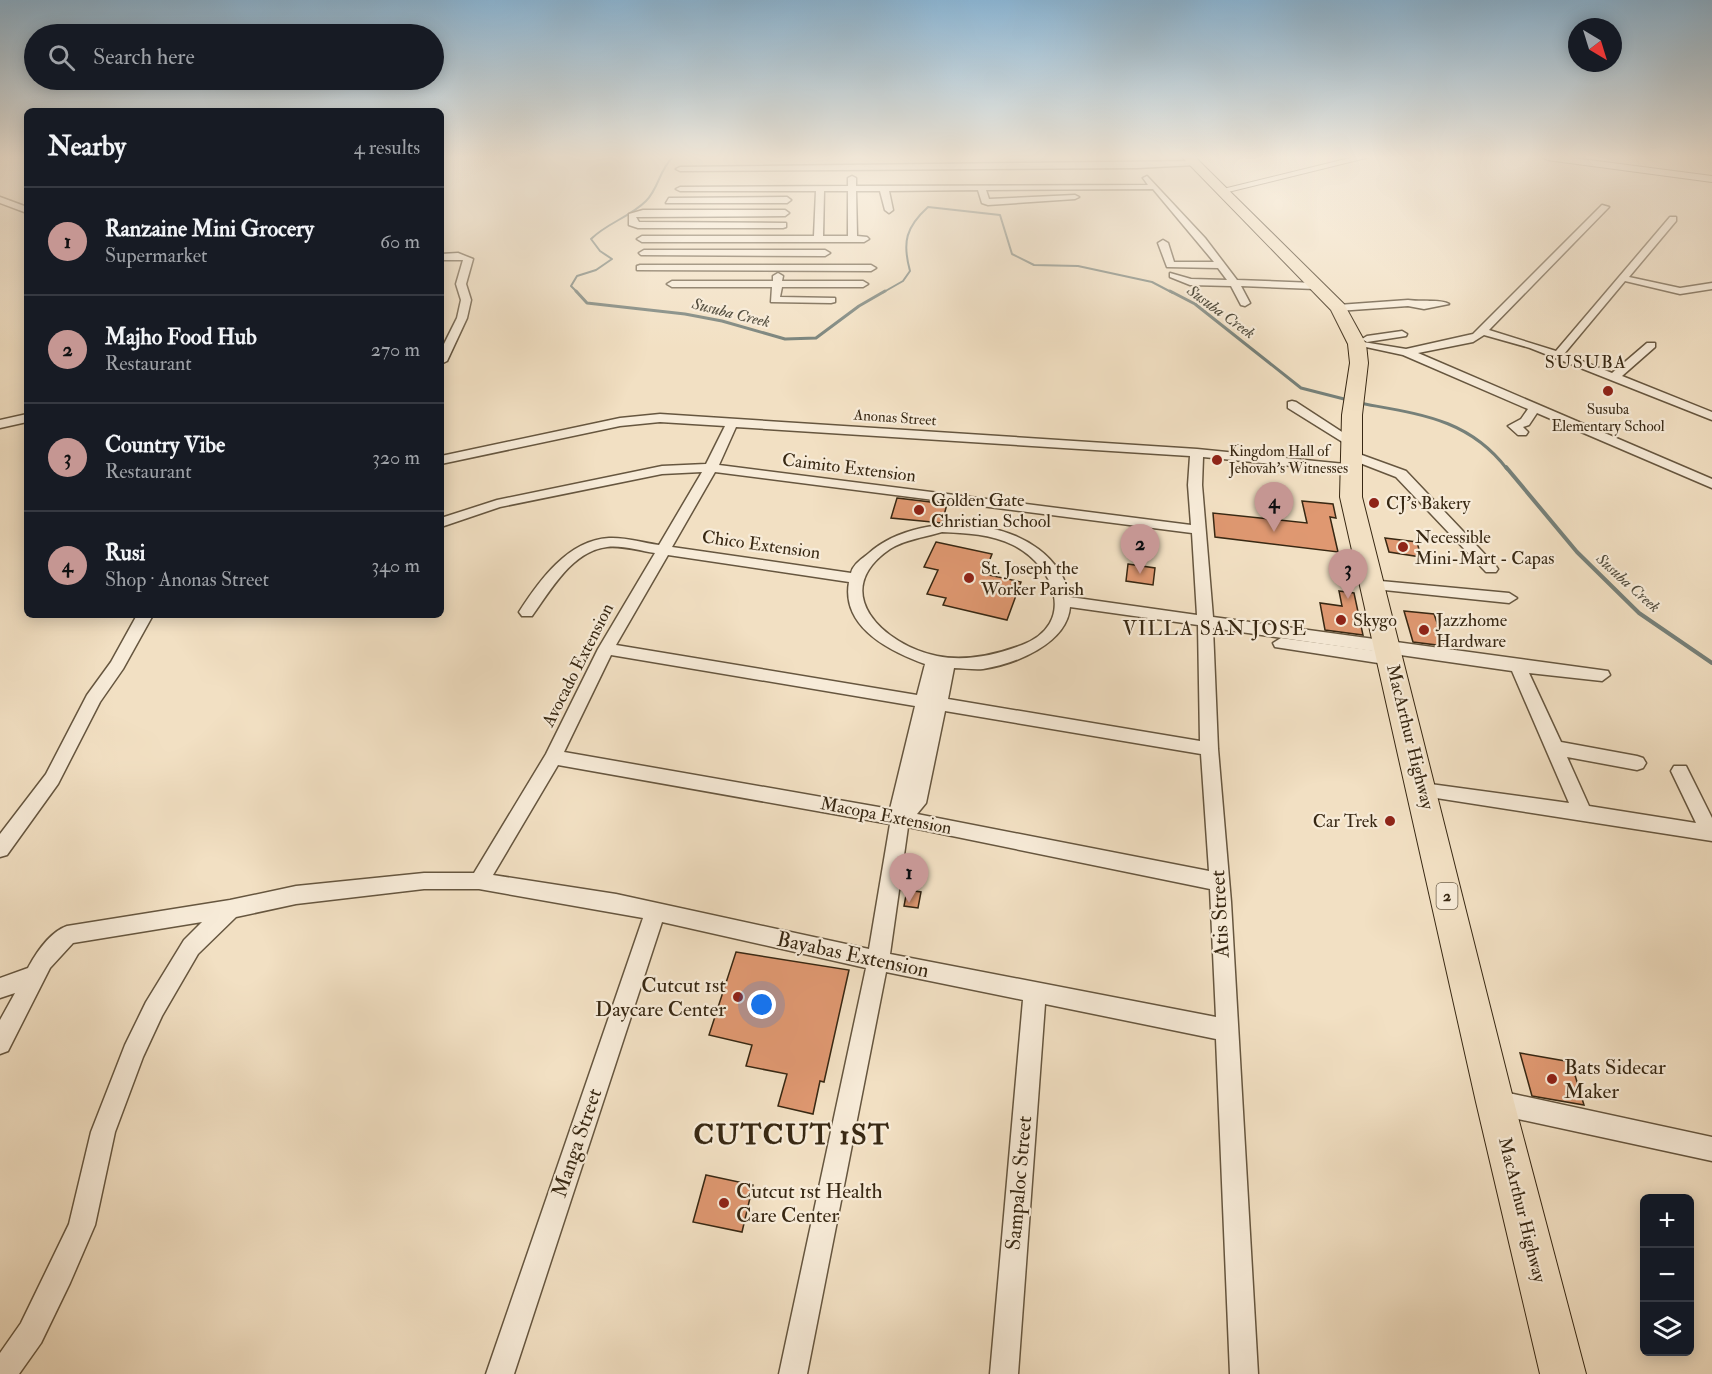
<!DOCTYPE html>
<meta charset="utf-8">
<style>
body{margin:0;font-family:"IM FELL Double Pica",serif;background:#20242c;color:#f1f3f6}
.controls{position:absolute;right:18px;bottom:18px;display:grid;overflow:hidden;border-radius:9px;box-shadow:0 3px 15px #0003}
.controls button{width:54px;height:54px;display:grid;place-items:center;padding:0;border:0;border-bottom:2px solid #363941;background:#171b24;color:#f1f3f6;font:30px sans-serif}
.compass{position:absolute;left:1568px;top:18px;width:54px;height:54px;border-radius:50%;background:#171b24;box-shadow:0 3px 15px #0003;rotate:142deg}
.you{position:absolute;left:762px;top:1005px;width:21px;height:21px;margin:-15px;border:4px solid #fff;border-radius:50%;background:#1a73e8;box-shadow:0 0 0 9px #1a73e833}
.badge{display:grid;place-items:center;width:39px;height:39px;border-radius:50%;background:#c59692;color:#111;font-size:20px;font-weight:700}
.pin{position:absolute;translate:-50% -50px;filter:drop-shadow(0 2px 3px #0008)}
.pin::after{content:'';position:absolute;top:32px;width:21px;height:18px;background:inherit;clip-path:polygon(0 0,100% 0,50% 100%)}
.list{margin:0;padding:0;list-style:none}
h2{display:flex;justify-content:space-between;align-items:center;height:78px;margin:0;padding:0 24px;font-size:26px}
h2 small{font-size:20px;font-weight:400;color:#9ea1a6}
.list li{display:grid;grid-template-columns:39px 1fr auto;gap:18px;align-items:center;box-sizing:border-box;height:108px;padding:0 24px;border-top:2px solid #363941}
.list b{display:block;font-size:22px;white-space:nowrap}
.list p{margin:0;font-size:20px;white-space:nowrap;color:#9ea1a6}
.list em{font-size:20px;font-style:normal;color:#9ea1a6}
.icon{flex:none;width:33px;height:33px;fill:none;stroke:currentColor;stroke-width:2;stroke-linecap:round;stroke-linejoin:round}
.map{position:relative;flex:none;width:1712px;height:1374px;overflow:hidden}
.search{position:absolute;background:#171b24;box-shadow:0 3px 15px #0003;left:24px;top:24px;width:420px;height:66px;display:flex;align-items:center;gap:15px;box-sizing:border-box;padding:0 21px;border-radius:33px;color:#9ea1a6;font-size:22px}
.panel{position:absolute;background:#171b24;box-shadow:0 3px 15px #0003;left:24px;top:108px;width:420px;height:510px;border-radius:9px}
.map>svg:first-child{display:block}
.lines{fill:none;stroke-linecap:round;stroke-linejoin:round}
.stream-far2{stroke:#768079;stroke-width:2}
.stream-far1{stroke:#768079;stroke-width:3}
.stream{stroke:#768079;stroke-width:4}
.building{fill:#df9871;stroke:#382813;stroke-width:1.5}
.minor-casing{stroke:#66563f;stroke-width:3}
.tertiary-casing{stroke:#66563f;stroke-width:2}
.trunk-casing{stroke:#382813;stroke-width:2}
.minor{fill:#f7ebd8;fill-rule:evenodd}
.tertiary{fill:#f7ebd8;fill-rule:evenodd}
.trunk{fill:#f2e0c3;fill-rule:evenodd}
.poi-dot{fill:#8f2418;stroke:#f7ebd8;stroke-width:2}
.labels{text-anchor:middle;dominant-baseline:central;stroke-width:4.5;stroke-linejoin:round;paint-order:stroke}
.far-poi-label{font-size:15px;fill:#382813;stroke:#f7ebd8}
.far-street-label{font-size:15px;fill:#382813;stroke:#f7ebd8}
.far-water-label{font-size:16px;font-style:italic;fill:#524d3e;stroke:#f7ebd8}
.shield{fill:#f7ebd8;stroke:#71624e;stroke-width:1.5}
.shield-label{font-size:16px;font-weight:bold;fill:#382813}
.far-quarter-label{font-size:18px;letter-spacing:1.5px;fill:#382813;stroke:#f7ebd8}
.street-label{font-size:18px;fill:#382813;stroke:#f7ebd8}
.poi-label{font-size:18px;fill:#382813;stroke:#f7ebd8;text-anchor:start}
.neighbourhood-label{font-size:20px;letter-spacing:1.5px;fill:#382813;stroke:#f7ebd8}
.near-street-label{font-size:21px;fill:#382813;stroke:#f7ebd8}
.near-poi-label{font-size:21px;fill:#382813;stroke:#f7ebd8;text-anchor:start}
.near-district-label{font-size:28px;font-weight:bold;letter-spacing:1.5px;fill:#382813;stroke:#f7ebd8}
</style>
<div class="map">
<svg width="1712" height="1374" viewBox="0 0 1712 1374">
<rect width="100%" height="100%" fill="#f2e0c3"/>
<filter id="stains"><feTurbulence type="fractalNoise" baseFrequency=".00333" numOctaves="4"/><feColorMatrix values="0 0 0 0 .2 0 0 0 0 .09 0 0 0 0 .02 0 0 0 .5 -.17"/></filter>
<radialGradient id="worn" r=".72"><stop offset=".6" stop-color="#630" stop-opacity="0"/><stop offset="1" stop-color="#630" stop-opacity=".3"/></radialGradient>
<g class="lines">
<g class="stream-far2">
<path d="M578,293L571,286L577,276L596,270L612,259L600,251L591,239C607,223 630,217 646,201C659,188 659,170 673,157"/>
<path d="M882,293L903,281L910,271C902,242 906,227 928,207L1000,215L1012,254L1034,265L1078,266L1152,282L1173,293"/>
</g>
<g class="stream-far1">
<path d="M576,291L587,303L685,314L722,321L785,339L816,338L859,306L885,291"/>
<path d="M1170,291L1195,304L1301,388L1348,400"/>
<path d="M1359,403C1418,414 1468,418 1507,469"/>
</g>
<path class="stream" d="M1506,467L1577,552L1639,613L1712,663"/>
</g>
<g class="building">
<path d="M897,498L947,504L942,523L891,518Z"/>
<path d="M1302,501L1333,504L1336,518L1330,517L1338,552L1215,537L1213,513L1307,523Z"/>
<path d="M1385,538L1417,542L1421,557L1389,552Z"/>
<path d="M936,542L992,554L984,574L1021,582L1007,620L943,605L946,598L927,594L938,570L924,567Z"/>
<path d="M1128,564L1155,568L1153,585L1126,581Z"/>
<path d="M1339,591L1354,593L1363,635L1325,630L1320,603L1342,606Z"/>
<path d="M1404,611L1434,614L1445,646L1413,642Z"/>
<path d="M907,890L921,892L918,908L904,906Z"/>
<path d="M736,952L849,970L824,1082L820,1081L813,1114L778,1106L787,1074L746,1066L752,1045L709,1035Z"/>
<path d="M1520,1053L1571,1062L1584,1105L1532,1096Z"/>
<path d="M706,1175L753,1185L742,1232L693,1222Z"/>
</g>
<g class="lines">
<g class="minor-casing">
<g id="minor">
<path d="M1198,161L1195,165L1137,168L680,171L676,169L680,167Z"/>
<path d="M852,176L856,178V186L1148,185L1143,178L1147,176L1205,238L1237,280L1315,283L1320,286L1315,289L1241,286L1250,303L1245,306L1241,305L1231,286L1190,285L1170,277V273L1191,279L1227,280L1218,268L1167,267L1158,243L1163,240L1168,243L1174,262H1214L1153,189L986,190L989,199L1075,195L1079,197L1075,199L988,205L982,203L978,190L889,191L893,210L889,213L885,210L880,191H856L857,236L867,237L869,239L864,242H642L637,239L642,236H814L816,191H680L676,189L680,187L848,186V178ZM824,191H848V236H823Z"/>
<path d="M0,197L27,207V213L0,203Z"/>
<path d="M669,198L787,197L791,200L787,203H666Z"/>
<path d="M1602,205L1609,207L1489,330L1556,351L1670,217H1676V221L1629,277L1680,288L1712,283V289L1680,294L1625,281L1564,354L1612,373L1647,343H1655V347L1622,376L1712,412V420L1530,348L1484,335L1473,342L1418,353L1712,479V488L1537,413L1529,425L1523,427L1528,432L1526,435H1518L1508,426L1521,419L1528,409L1403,355L1352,344L1357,341L1406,349L1473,334Z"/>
<path d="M643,210H785L789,213L785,216L636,217L639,222L786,223V227L783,228H638L629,225V214Z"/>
<path d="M644,250H825L830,253L825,256L641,255L639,253Z"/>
<path d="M458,253L473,259L466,284L471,300L467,318L447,361L441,364V350L457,318L461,300L456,284L463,260H441V254Z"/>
<path d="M640,265H871L876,268L871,271L637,270V266Z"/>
<path d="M778,273L783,276L782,281H863L868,284L863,287H782L780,297L835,298V302L831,303L771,302L772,287H672L667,284L672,281H773V276Z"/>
<path d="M1408,300C1419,302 1442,299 1449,304L1424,309L1408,306L1338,311L1333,308L1338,305Z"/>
<path d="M1402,331L1407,334L1406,336L1367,342L1362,339L1367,336Z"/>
<path d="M1292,401L1296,402L1359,443L1357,446H1349L1288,408V402Z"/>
<path d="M27,414V422L0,428V420Z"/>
<path d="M660,414L1197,449L1355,465L1356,468L1350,472L1203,457L1202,485L1213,617L1608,671L1610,675L1602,681L1529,673L1561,742L1637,756L1643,758L1646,763L1643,768L1637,770L1567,757L1589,806L1696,823L1671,771L1674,766H1686L1712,818V841L1417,795L1414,790L1417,785L1423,783L1569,803L1512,671L1213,628L1218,749L1231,902L1258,1374H1230L1216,1039L1045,1004L1018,1374H990L1023,1000L886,972L807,1374H779L866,968L662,922L514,1374H486L643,918L479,889H424L296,904L236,917L198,954L162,1016L143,1057L115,1132L95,1225L70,1283L41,1343L19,1374H0V1353L21,1323L69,1224L91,1132L125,1045L146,1002L184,940L202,922L73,943L50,968L8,1051L0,1054V1020L15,993L0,998V978L28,968C36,953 50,932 67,926L230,900L296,886L424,873H474L546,754L598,649L655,553C640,551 622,545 607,547C572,551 551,590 532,616H522L519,612C539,581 568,540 609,538C625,537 644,543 659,545L702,472L662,474L500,507L441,527V518L497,500L662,466L706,464L725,426L660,422L620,426L441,464V456L620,418ZM736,427L1190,456L1188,485L1191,525L719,465ZM715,472L1192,533L1197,615L1070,597C1052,516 923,505 869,553C862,559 853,564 851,573L672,547ZM942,532C966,533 991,534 1013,545C1055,566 1077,624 1022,645C995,655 966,662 937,656C884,645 827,592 890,549C903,540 926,537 942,532ZM668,555L849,582C841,627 889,651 925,664L917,695L616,645ZM1070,607L1198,625L1200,741L948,699L954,668C963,668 974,670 983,669C1015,664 1067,644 1070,607ZM611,655L915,706L890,809L564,752ZM945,711L1201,754L1209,871L917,814L926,803ZM558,765L890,824L869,949L616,894L493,875ZM908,827L1210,889L1216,1017L890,954Z"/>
<path d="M1351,451L1406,471L1496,566L1498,569L1496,572H1486L1396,477L1347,458V452Z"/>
<path d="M1370,580L1509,593L1517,598L1509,603L1365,588L1363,585L1365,582Z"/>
<path d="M137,615H153L123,669L100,702L58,784L7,855L0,857V834L46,774L87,695L111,662Z"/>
<path d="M1281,638L1391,653L1399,659L1391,665L1275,647L1273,643Z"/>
<path d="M1495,1090L1712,1137V1161L1495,1114L1487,1110L1483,1102L1487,1094Z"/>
</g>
</g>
<g class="tertiary-casing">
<g id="tertiary">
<path d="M1354,157H1370L1224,193L1219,190Z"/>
<path d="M1542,157H1566L1712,176V182L1547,160Z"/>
</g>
</g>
<g class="trunk-casing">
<path id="trunk" d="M1182,157H1195L1344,304L1366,344L1368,363L1362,415V497L1514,1102L1586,1374H1540L1476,1102L1340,497L1342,415L1350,363L1348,344L1331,310Z"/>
</g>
<use href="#minor" class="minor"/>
<use href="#tertiary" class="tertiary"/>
<use href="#trunk" class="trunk"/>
</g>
<linearGradient id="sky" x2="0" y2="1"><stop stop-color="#8bb7d7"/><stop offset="0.45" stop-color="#f9f1e4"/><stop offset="1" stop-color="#f9f1e4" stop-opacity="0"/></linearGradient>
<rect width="1712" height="349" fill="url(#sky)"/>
<g class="poi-dot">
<circle cx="1608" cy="391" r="6"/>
<circle cx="1217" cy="460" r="6"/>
<circle cx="1374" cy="503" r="6"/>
<circle cx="919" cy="510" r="6"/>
<circle cx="1403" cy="547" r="6"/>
<circle cx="969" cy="578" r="6"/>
<circle cx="1341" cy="620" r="6"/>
<circle cx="1424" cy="630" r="6"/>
<circle cx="1390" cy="821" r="6"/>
<circle cx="738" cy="997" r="6"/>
<circle cx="1552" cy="1079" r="6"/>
<circle cx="724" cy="1203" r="6"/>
</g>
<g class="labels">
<g class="far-poi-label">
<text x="1608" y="409">Susuba<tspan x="1608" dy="17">Elementary School</tspan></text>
<text x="1229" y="451" text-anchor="start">Kingdom Hall of<tspan x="1229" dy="17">Jehovah's Witnesses</tspan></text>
</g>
<g class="far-street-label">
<text transform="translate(895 418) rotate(4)">Anonas Street</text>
</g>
<g class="far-water-label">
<text transform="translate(1221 312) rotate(36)">Susuba Creek</text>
<text transform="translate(731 313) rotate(14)">Susuba Creek</text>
<text transform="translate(1628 583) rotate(42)">Susuba Creek</text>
</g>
<rect class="shield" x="1436.5" y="883" width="21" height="26" rx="4.5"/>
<g class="shield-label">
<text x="1447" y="896">2</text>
</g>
<g class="far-quarter-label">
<text x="1586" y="362">SUSUBA</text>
</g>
<g class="street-label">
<text transform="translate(849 468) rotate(7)">Caimito Extension</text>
<text transform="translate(761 545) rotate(8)">Chico Extension</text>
<text transform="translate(578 665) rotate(-63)">Avocado Extension</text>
<text transform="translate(1410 737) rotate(76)">MacArthur Highway</text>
<text transform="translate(886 816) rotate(11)">Macopa Extension</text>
<text transform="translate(1522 1210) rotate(76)">MacArthur Highway</text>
</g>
<g class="poi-label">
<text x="931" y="500">Golden Gate<tspan x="931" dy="21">Christian School</tspan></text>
<text x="1386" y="503">CJ's Bakery</text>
<text x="1415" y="537">Necessible<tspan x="1415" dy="21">Mini-Mart - Capas</tspan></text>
<text x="981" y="568">St. Joseph the<tspan x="981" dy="21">Worker Parish</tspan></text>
<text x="1353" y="620">Skygo</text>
<text x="1436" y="620">Jazzhome<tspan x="1436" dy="21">Hardware</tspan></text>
<text x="1378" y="821" text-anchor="end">Car Trek</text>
</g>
<g class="neighbourhood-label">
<text x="1215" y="628">VILLA SAN JOSE</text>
</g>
<g class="near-street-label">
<text transform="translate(1220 914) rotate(-93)">Atis Street</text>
<text transform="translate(853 955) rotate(12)">Bayabas Extension</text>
<text transform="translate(577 1143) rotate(-71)">Manga Street</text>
<text transform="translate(1019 1183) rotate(-85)">Sampaloc Street</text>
</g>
<g class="near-poi-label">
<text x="726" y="985" text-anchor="end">Cutcut 1st<tspan x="726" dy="24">Daycare Center</tspan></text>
<text x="1564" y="1067">Bats Sidecar<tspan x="1564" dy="24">Maker</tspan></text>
<text x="736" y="1191">Cutcut 1st Health<tspan x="736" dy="24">Care Center</tspan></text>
</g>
<g class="near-district-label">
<text x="792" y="1135">CUTCUT 1ST</text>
</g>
</g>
<rect width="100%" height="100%" filter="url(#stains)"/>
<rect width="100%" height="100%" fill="url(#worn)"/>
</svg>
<div class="controls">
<button>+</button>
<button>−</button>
<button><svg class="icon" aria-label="layers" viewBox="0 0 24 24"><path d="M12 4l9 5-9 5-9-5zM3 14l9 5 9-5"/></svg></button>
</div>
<svg class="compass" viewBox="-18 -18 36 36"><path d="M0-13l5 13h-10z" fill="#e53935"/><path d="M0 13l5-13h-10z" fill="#9ea1a6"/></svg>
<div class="you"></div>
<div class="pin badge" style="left:909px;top:903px">1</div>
<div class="pin badge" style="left:1140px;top:574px">2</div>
<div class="pin badge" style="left:1348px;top:599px">3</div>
<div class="pin badge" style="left:1274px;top:532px">4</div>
<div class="search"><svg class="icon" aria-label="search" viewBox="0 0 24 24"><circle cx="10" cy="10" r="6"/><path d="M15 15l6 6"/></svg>Search here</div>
<section class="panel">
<h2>Nearby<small>4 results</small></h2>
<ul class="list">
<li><span class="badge">1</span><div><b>Ranzaine Mini Grocery</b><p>Supermarket</p></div><em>60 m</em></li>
<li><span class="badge">2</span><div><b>Majho Food Hub</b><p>Restaurant</p></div><em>270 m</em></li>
<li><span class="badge">3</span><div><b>Country Vibe</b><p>Restaurant</p></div><em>320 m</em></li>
<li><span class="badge">4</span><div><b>Rusi</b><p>Shop · Anonas Street</p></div><em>340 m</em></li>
</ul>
</section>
</div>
